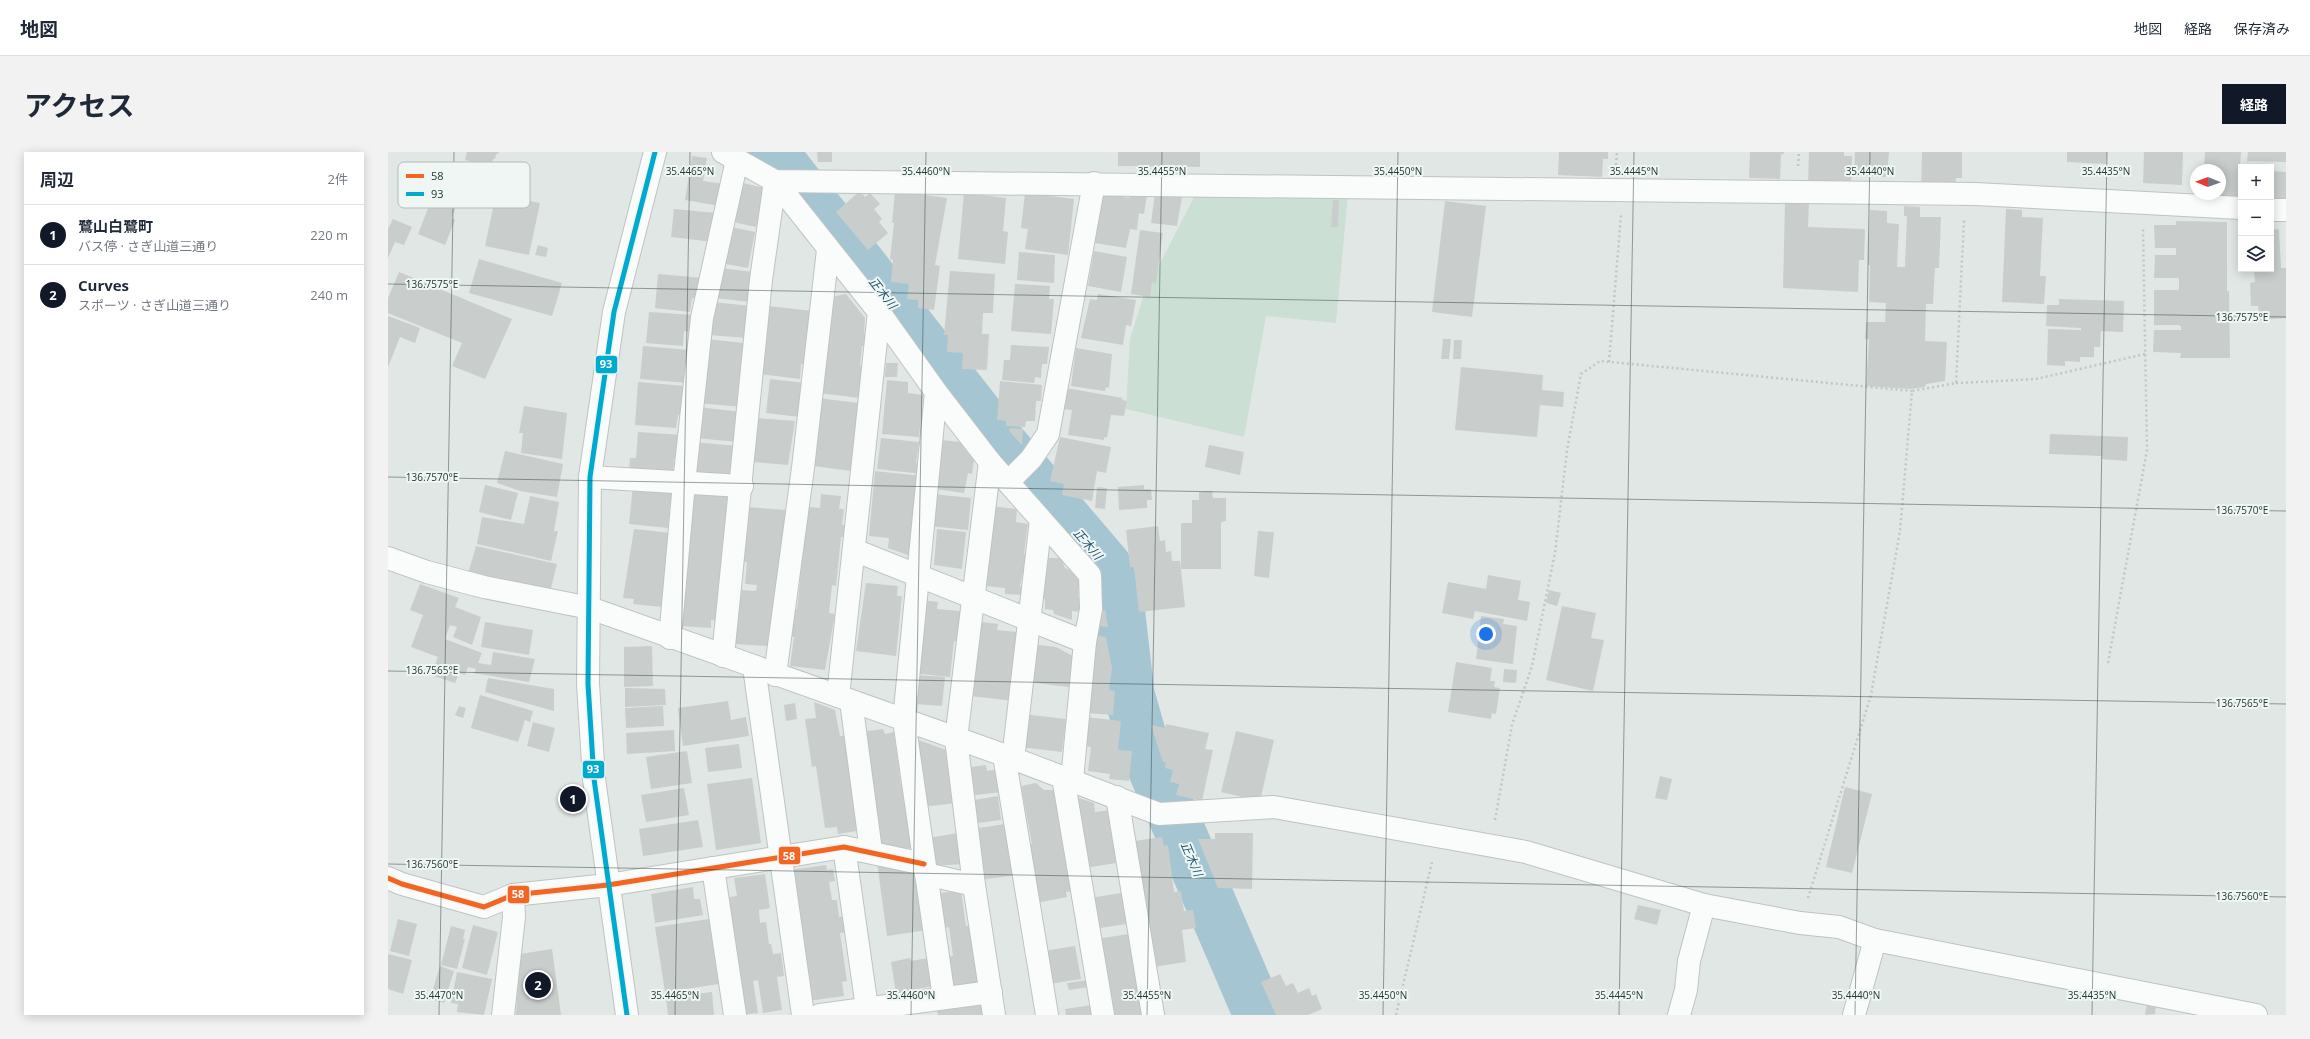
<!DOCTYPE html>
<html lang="ja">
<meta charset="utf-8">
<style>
body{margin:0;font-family:"Open Sans","Noto Sans JP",sans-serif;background:#f2f2f3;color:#1f2937}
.controls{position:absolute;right:12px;top:12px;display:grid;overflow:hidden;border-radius:0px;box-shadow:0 2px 10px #0003}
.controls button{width:36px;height:36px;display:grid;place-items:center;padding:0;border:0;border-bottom:1px solid #e0e1e3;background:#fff;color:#1f2937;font:20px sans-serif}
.compass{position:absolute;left:1802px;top:12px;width:36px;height:36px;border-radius:50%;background:#fff;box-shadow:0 2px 10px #0003;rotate:271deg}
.you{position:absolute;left:1098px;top:482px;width:14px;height:14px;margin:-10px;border:3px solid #fff;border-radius:50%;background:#1a73e8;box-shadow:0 0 0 6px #1a73e833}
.badge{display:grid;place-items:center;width:26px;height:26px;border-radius:50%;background:#111827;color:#fff;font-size:13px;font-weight:700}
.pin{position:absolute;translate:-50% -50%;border:2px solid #fff;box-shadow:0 1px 4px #0006}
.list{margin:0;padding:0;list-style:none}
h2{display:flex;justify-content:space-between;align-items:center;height:52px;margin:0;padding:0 16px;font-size:17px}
h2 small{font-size:13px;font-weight:400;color:#747a83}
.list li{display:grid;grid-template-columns:26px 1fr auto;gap:12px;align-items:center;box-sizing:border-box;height:60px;padding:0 16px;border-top:1px solid #e0e1e3}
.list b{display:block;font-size:15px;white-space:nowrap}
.list p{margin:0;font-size:13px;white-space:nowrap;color:#747a83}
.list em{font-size:13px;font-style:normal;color:#747a83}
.icon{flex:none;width:22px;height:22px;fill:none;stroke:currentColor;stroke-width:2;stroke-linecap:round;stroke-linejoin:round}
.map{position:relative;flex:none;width:1898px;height:863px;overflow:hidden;border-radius:0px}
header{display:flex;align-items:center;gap:24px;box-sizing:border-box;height:56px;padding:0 20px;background:#fff;border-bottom:1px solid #e0e1e3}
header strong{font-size:19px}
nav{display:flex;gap:22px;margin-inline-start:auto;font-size:14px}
.intro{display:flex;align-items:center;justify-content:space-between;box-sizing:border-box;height:96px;padding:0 24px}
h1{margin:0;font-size:28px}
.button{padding:10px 18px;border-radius:0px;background:#111827;color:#fff;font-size:14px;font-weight:700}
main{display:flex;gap:24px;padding:0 24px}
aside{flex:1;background:#fff;border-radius:0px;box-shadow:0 2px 10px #0003}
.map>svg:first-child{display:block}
.green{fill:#ccdfd4}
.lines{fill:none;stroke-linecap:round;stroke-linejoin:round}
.river{stroke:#a5c5d3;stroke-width:51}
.building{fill:#c9cecd}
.minor-casing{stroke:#bec4c2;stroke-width:24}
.path{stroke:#bfc7c6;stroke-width:2.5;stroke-dasharray:2 3;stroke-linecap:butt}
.minor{stroke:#fafbfb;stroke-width:22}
.bus-1-casing{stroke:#eff6f4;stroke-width:8}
.bus-2-casing{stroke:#eff6f4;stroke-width:8}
.bus-1{stroke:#f26522;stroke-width:5}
.bus-2{stroke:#00a9ce;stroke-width:5}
.ticks{fill:none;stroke:#223835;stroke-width:1;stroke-opacity:0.45}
.labels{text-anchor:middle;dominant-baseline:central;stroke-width:4;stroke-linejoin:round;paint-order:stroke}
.water-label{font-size:12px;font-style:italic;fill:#21566f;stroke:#eff6f4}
.key{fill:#eff6f4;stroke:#b2bdbb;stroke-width:1}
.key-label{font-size:11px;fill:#223835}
.ticks-label{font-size:10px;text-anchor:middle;fill:#223835;stroke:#eff6f4;stroke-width:4;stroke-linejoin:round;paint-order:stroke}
.line-badge{stroke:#eff6f4;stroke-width:1.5}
.badge-label{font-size:11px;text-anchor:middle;font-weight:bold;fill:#fff}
</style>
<header>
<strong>地図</strong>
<nav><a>地図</a><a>経路</a><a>保存済み</a></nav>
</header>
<div class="intro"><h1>アクセス</h1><a class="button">経路</a></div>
<main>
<aside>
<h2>周辺<small>2件</small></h2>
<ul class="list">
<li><span class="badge">1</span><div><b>鷺山白鷺町</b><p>バス停 · さぎ山道三通り</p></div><em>220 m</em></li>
<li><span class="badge">2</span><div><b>Curves</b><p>スポーツ · さぎ山道三通り</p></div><em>240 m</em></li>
</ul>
</aside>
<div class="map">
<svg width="1898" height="863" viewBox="0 0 1898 863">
<rect width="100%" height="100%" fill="#e1e7e5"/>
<path class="green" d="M809,39L960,42L948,171L878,164L856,285L738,257L742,187L755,145Z"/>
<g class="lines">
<path class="river" d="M382,0L387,3L607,284L719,415L731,455L741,542L757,598L871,863"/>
</g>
<g class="building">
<path d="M79,0H111L110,2H108L107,7H105L103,15L77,8Z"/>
<path d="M429,0H444V10H430Z"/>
<path d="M730,0H812V15L730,14Z"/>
<path d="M1171,0H1220V7H1215L1214,25L1170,23Z"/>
<path d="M1362,0H1396V2H1393L1392,27L1361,26Z"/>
<path d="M1421,0H1456V4H1464L1463,35L1420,34Z"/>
<path d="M1467,0H1501L1499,25L1466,23Z"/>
<path d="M1534,0H1574V26H1568L1567,38L1533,37Z"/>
<path d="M1679,0H1719L1718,12L1679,10Z"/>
<path d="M1756,0H1795L1794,33L1755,31Z"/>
<path d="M1817,0H1853L1851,29H1853V51L1814,49V42H1832V18H1816Z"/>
<path d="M1860,0H1898V10L1859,9Z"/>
<path d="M304,4L319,6L315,29L335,32L332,54L297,48Z"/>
<path d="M1883,19L1898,20V53L1883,52Z"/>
<path d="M350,30L377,36L368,75L341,69Z"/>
<path d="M48,36L71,45L64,66L67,68L57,93L30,82Z"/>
<path d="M472,39L477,45L482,41L492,52L486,57L494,67L491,70L500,81L480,98L448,60Z"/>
<path d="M507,39L559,46L547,113L552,114L546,158L530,156V148L519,147L521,132L503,130L505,108L502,107L506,71H504Z"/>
<path d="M742,40L759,43L756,62L751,61L749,78L742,77L738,96L707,91L715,41L741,46Z"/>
<path d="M576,41L618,46L615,79L620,80L617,112L570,107Z"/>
<path d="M637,41L686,47L680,103L637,97L640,77L633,76Z"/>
<path d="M767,41L794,45L789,74L763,71Z"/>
<path d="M108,42L152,51L141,103L97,94Z"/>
<path d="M945,48H951L950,75H943Z"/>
<path d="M1057,49L1098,54L1084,165L1044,160Z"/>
<path d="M1397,51H1421L1420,75L1477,77L1476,108H1471L1470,140L1395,136Z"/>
<path d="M1516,54L1532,55V65H1553L1551,116H1547L1545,152H1538L1537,189L1559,190L1557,229L1538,232L1537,235L1522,237L1478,234L1481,187H1477L1478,170H1497L1498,151L1481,150L1482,113H1480L1482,58L1499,59V71L1511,72L1509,115H1517L1519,64H1516Z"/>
<path d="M286,57L328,61L325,90L283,85Z"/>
<path d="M1618,57L1634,58V65L1655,66L1652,124H1658L1656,152L1614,150Z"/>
<path d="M5,67L24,75L16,93L7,90L0,106V77Z"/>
<path d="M1788,69L1839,70V139H1841L1842,206H1792L1793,201L1765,200L1766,178H1793V174L1790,173H1766V138H1791V126H1766L1767,103H1788V96H1767L1766,73H1788Z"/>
<path d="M339,74L367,80L360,116L332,111Z"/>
<path d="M1891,77L1893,116H1898V166L1872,168L1870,154H1863L1862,131L1867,130L1866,117H1883V78Z"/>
<path d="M752,78L775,81L768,131L764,130L762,145L743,142Z"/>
<path d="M150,93L160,96L158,105L147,103Z"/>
<path d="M706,99L739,105L733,140L700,134Z"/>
<path d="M631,100L667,103L666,131L629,128Z"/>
<path d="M91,107L174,131L164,164L81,141Z"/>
<path d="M331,116L366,120L362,150L328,146Z"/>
<path d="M562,119L607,122L605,161H595L594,182H601L599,218L574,217L575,201L559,200L560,183H556Z"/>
<path d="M11,120L124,167L97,227L64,214L74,191L0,161V146Z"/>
<path d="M270,122L315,126L313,147L304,146L302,160L267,156Z"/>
<path d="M627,132L662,134L661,147H666L663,182L623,179Z"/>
<path d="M458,142L477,166L476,182H479L477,195L474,194L472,214H475L472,246L430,241L443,145Z"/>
<path d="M710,142L748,148L743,174L738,173L735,193L693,186L702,147L709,148Z"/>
<path d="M1671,147L1736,149L1735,180L1713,179L1712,195H1706V205H1692V210L1677,209V214L1659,213L1660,177L1693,178V176L1658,174L1659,153H1671Z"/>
<path d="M324,150L364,154L360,186L320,183Z"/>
<path d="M379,154L426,159L419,213L413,212L412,227L373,222Z"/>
<path d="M261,160L306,163L304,180L296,179L295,194L258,191Z"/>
<path d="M0,164L32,176L27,191L12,185L0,215Z"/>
<path d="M318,187L356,191L354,255L311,251Z"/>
<path d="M1055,187H1063L1061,207H1053Z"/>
<path d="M1066,188H1074L1073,207H1065Z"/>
<path d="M623,193L661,195L659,212H654L653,226L647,225L646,231L614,228L616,208H622Z"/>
<path d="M255,194L302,198L299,231L252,227Z"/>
<path d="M688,196L724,202L721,236L718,235L717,239L683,234Z"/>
<path d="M498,211H510L509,225H497Z"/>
<path d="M1073,215L1155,223L1154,238L1176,240L1175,255L1152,253L1149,285L1067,278Z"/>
<path d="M382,227L417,231L412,265L378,261Z"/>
<path d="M499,228L520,230V241L535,243L531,285L494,282Z"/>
<path d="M612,229L654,233L653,249H648L647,269H638L637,275L618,274V269L609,268Z"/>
<path d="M250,230L297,234L295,263H290L288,276L247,273Z"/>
<path d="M678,236L735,246L734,248L739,249L736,264L723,263L719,286L716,285V288L680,283L684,258L675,257Z"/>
<path d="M429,246L471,251L463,319L425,314Z"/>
<path d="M136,254L179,261L174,307L133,301L135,281H131Z"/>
<path d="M310,255L353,260L350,290L307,286Z"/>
<path d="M369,266L407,269L400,313L366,310Z"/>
<path d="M622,276L635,277L634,293L621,279Z"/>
<path d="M250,280L294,283L292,307L286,306L285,322L241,319L242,306H248Z"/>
<path d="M1662,282L1740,285L1739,309L1714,307V304L1661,302Z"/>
<path d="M672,285L723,295L718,321L709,319L704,349L674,343L676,332L662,329Z"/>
<path d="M493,286L531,290L528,311L535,312L534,322L489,317Z"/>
<path d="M554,288L572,290L586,308L584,322L580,321L576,341L547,337Z"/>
<path d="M305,290L350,294L347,326L302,321Z"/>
<path d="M821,293L856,300L852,323L817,315Z"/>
<path d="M117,299L175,312L169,345L132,339L109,331Z"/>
<path d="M487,319L534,324L525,405L500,396L501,386L481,384Z"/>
<path d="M97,333L130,341L123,368L91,360Z"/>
<path d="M756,333V337H763L764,348H759V356L731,358L730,335Z"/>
<path d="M245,334L287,337L286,352H282L280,376L241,372Z"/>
<path d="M709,335L719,336L717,357L707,356Z"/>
<path d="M824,339L825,346H838V369L833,370V417H793V371H804V348H811V340Z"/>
<path d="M303,341L340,344L330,469L323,468V476L292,474Z"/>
<path d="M433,342L453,344L451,357H456L454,373H457L456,385H453L448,434L444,433L441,461L447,462L437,518L402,514L406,485L401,484L405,457H409L412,429L403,428L412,354L432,356Z"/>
<path d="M545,342L583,346L580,378L541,374Z"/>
<path d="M142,344L171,350L166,379H170L163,409L89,392L94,365L136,372Z"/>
<path d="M603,354L629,357L628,370L640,372L636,402L642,403L640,424L634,423L632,435H637L636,443L617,442V436L598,434Z"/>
<path d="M359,355L398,358L380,494L347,492L354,438L368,439L369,433L357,432L359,410H356Z"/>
<path d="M770,374L772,389L777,388L778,400L783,399L784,409H792L797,455L751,460L746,415H742L738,378Z"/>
<path d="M246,377L283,381L274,455L245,452L246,447L235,446Z"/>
<path d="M549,377L578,380L574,417L546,413Z"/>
<path d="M870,379L886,380L881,426L866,424Z"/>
<path d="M88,394L169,412L162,440L80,422Z"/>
<path d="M655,406H673L677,416L684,419L691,430L690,446H693L692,460L684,459V468L666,462L665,458L657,457V447H652Z"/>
<path d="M1100,423L1133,429L1130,448L1142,450L1139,469L1087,459L1085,467L1054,461L1060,430L1098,437Z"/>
<path d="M478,431L510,434L509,444H514L508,504L468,499Z"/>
<path d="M32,432L71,446L67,455L93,465L84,493L65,485L69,475L62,473L57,487L94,501L90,511L103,513L105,500L147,507L141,530L86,521L88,517L80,515L77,523L71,521L67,531L43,523L50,505L23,495L35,463L22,458Z"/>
<path d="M1161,438L1173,441L1169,454L1158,451Z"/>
<path d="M532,448L550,450L549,457L572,459V490L566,489L562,525L524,521Z"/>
<path d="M1174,454L1208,461L1203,486L1216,488L1205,539L1158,528Z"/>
<path d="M710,458H717L720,475L709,474Z"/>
<path d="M1093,464L1116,467L1115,472L1129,474L1125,512L1088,507Z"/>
<path d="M587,469L610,472L609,478L629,480L625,515L626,549L582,544Z"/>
<path d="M97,470L145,478L141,503L93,495Z"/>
<path d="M706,483L718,485L724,516L721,538L727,539L725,563L698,561Z"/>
<path d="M644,492L668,495L685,504L681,535L639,530Z"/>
<path d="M264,494L265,534L236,535V495Z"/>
<path d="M1068,510L1104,516L1102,529H1107L1106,535L1112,536L1108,562L1104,561L1103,567L1060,560Z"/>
<path d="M1116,517L1129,518L1128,531L1115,530Z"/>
<path d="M528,523L557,525L554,554L526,552Z"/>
<path d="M100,526L166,537V559L97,540Z"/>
<path d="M237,536L277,537L278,553L237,555Z"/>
<path d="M92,543L145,559L142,570L137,568L130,590L83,576Z"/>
<path d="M340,549L343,568L358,565L361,584L295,594L290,556Z"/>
<path d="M426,550L447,558L452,584L462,583L475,678L450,682L449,675L437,676L428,614L424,615L417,567L428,566Z"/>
<path d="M407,551L409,567L398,569L396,553Z"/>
<path d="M71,554L78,556L75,566L67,563Z"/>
<path d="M275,554L276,574L238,576L237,556Z"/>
<path d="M635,562L678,567L674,600L632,595Z"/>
<path d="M697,565L733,569L730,598L744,599L741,629L721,627L722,622L700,619L703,595L694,594Z"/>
<path d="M145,570L167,576L161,600L139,594Z"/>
<path d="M778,572L821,581L817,597L825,598L814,649L788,643L791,632L782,630L785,618L777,616L778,610H775L763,573L777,576Z"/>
<path d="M495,577L497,582L506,580L513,633H517L529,695L510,698L494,695L493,687L487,688L472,580Z"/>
<path d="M286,578L287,599L239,602L238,581Z"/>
<path d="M848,579L886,588L872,649L833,640Z"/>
<path d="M525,586L561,599L569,651L534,655Z"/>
<path d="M351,592L354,616L320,620L317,596Z"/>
<path d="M299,599L304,631L263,637L258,605Z"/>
<path d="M581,606L583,615L598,613L599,619L610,617L614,640L579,644Z"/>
<path d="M1272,624L1284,627L1279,648L1267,646Z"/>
<path d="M364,626L373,691L328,698L319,632Z"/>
<path d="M648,631L656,638H668L685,739L678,740L679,745L648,751L638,693L644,692L633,634Z"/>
<path d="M1457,635L1484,642L1464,721L1438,715Z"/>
<path d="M296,636L301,663L258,670L253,643Z"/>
<path d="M610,644L613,668L583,672L580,649Z"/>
<path d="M691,646L706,651L707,660L722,658L728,711L697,716L685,647Z"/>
<path d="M310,668L315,695L255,704L251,677Z"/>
<path d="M617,672L629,723L591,728L584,677Z"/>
<path d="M570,681L576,712L545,714L541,686Z"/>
<path d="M827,681H865L864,737L830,736L810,687H827Z"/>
<path d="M774,685L776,694L780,693L786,740L793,739L796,759L805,758L808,776L794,778L798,810L765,815L747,689Z"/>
<path d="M489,710L516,716L517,721L532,719L539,778L499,784Z"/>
<path d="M438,713L439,718L445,717L447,729L441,730L444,748H449L451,765L458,764L460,780L452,781L459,829L454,830L456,844L420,849L402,718Z"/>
<path d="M377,722L382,756L371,758L372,771L378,770L381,792H383L385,802L393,801L396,824L389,825L394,858L375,861L370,828L365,829L370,861L353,863L335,746L349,744L346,726Z"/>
<path d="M305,735L306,747H312L315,763L267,771L263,742Z"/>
<path d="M573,738L578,774L584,773L595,831L558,836L554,805L565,804L561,775L550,777L546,742Z"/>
<path d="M739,740L736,753L738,772L706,777L702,746Z"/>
<path d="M1250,753L1273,758L1269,773L1246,767Z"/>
<path d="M10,767L29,772L21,804L2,799Z"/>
<path d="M321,767L331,832L277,840L267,775Z"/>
<path d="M85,773L110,780L99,823L74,816Z"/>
<path d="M63,774L77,778L75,787H77L69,817L53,813Z"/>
<path d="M741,782L757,863H720L708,787Z"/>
<path d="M687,794L693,827L661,832L656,799Z"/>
<path d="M164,797L173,863H128L132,802Z"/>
<path d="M0,802L24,808L15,842L0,837Z"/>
<path d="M522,806L523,809L540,806L545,834L508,841L503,810Z"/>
<path d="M52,814L66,819L56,851L42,847Z"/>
<path d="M69,820L104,827L96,863L69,860L70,852L63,851Z"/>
<path d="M892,822L898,834L905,831L910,841L921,836L924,844L928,842L934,857L920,863H888L873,830Z"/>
<path d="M700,828L701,835L681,838L679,831Z"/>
<path d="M324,840L326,863H280L278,846Z"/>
<path d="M1759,852L1768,853L1767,862L1757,863Z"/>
<path d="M593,853L594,863H550L549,859Z"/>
<path d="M704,853L706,863H678L677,857Z"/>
</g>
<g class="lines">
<g class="minor-casing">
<g id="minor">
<path d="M335,0L387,29L1587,42L1853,56"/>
<path d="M387,29L491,160L548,240L602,310L702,423L703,457L697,490L684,628"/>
<path d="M1883,58H1898"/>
<path d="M548,240L516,568L556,846"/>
<path d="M602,310L568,587L586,733L606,863"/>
<path d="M202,325L354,334"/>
<path d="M620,330L643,307L660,282L706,31"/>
<path d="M466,398L697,490"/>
<path d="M0,406L39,420L96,435L202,456L616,603L771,662L886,655L1138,700L1316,753L1412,771L1451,775L1487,788L1868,863"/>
<path d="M282,486L296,331L314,166L349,8"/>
<path d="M335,504L373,128L387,29"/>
<path d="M366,515L415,863"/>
<path d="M387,523L415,316L440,98"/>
<path d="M450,544L491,160"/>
<path d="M463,549L483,699"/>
<path d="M616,603L659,863"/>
<path d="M625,607L653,368"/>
<path d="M675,625L715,863"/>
<path d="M729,645L765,863"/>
<path d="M456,695L480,863"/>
<path d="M325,716L347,863"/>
<path d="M538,722L586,733"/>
<path d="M0,726L14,732L96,755L125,743L220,733L456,695L536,712"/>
<path d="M115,863L126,765L125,743"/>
<path d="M239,863L206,627L200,532L202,325L226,160L267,0"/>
<path d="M432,863L603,840"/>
<path d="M1291,863L1298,838L1301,809L1316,753"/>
<path d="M1466,863L1487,788"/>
</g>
</g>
<g class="path">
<path d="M1228,13L1229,0"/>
<path d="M1410,14L1411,0"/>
<path d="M1221,210L1233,63"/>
<path d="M1568,231L1648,227L1757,202"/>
<path d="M1720,511L1759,298L1755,77"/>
<path d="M1107,668L1124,573L1144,514L1167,401L1179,298L1193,222L1212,209L1524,239"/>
<path d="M1420,746L1483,543L1512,379L1524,239L1568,231L1576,68"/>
<path d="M1008,863L1044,710"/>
</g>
<use href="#minor" class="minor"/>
<g class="bus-1-casing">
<path id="bus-1" d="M0,726L14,732L96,755L125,743L220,733L456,695L536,712"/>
</g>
<g class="bus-2-casing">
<path id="bus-2" d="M239,863L206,627L200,532L202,325L226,160L267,0"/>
</g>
<use href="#bus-1" class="bus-1"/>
<use href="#bus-2" class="bus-2"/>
</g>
<path class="ticks" d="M0,132L1898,165M0,325L1898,359M0,519L1898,552M0,712L1898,745M51,863L66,0M287,863L302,0M523,863L538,0M759,863L774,0M995,863L1010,0M1231,863L1246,0M1467,863L1482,0M1704,863L1719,0"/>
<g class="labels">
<g class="water-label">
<text transform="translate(495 141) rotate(52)">正木川</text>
<text transform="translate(700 392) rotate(49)">正木川</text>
<text transform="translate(804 707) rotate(67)">正木川</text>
</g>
</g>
<rect x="10" y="10" width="132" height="46" rx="6" class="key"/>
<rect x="18" y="22" width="18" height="4" fill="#f26522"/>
<rect x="18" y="40" width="18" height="4" fill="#00a9ce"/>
<g class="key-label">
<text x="43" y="28">58</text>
<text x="43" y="46">93</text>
</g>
<g class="ticks-label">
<text x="302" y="23">35.4465°N</text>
<text x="538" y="23">35.4460°N</text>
<text x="774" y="23">35.4455°N</text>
<text x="1010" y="23">35.4450°N</text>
<text x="1246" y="23">35.4445°N</text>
<text x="1482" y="23">35.4440°N</text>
<text x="1718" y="23">35.4435°N</text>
<text x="44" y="136">136.7575°E</text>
<text x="1854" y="169">136.7575°E</text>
<text x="44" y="329">136.7570°E</text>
<text x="1854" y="362">136.7570°E</text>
<text x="44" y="522">136.7565°E</text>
<text x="1854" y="555">136.7565°E</text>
<text x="44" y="716">136.7560°E</text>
<text x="1854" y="748">136.7560°E</text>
<text x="51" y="847">35.4470°N</text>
<text x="287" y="847">35.4465°N</text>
<text x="523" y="847">35.4460°N</text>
<text x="759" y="847">35.4455°N</text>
<text x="995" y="847">35.4450°N</text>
<text x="1231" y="847">35.4445°N</text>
<text x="1468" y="847">35.4440°N</text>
<text x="1704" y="847">35.4435°N</text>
</g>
<g class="line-badge">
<rect x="207" y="203" width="23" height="19" rx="4" fill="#00a9ce"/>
<rect x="194" y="608" width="23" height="19" rx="4" fill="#00a9ce"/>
<rect x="390" y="694" width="23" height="19" rx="4" fill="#f26522"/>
<rect x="119" y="733" width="23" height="19" rx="4" fill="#f26522"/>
</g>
<g class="badge-label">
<text x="218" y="216">93</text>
<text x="205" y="621">93</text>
<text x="401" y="708">58</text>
<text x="130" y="746">58</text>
</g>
</svg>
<div class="controls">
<button>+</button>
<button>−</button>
<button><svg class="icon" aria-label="layers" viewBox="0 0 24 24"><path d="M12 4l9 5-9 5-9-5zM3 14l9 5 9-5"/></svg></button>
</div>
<svg class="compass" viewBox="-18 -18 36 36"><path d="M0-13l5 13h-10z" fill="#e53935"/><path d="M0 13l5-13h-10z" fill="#747a83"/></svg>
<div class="you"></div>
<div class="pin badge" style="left:185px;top:647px">1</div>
<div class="pin badge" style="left:150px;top:833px">2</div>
</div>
</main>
